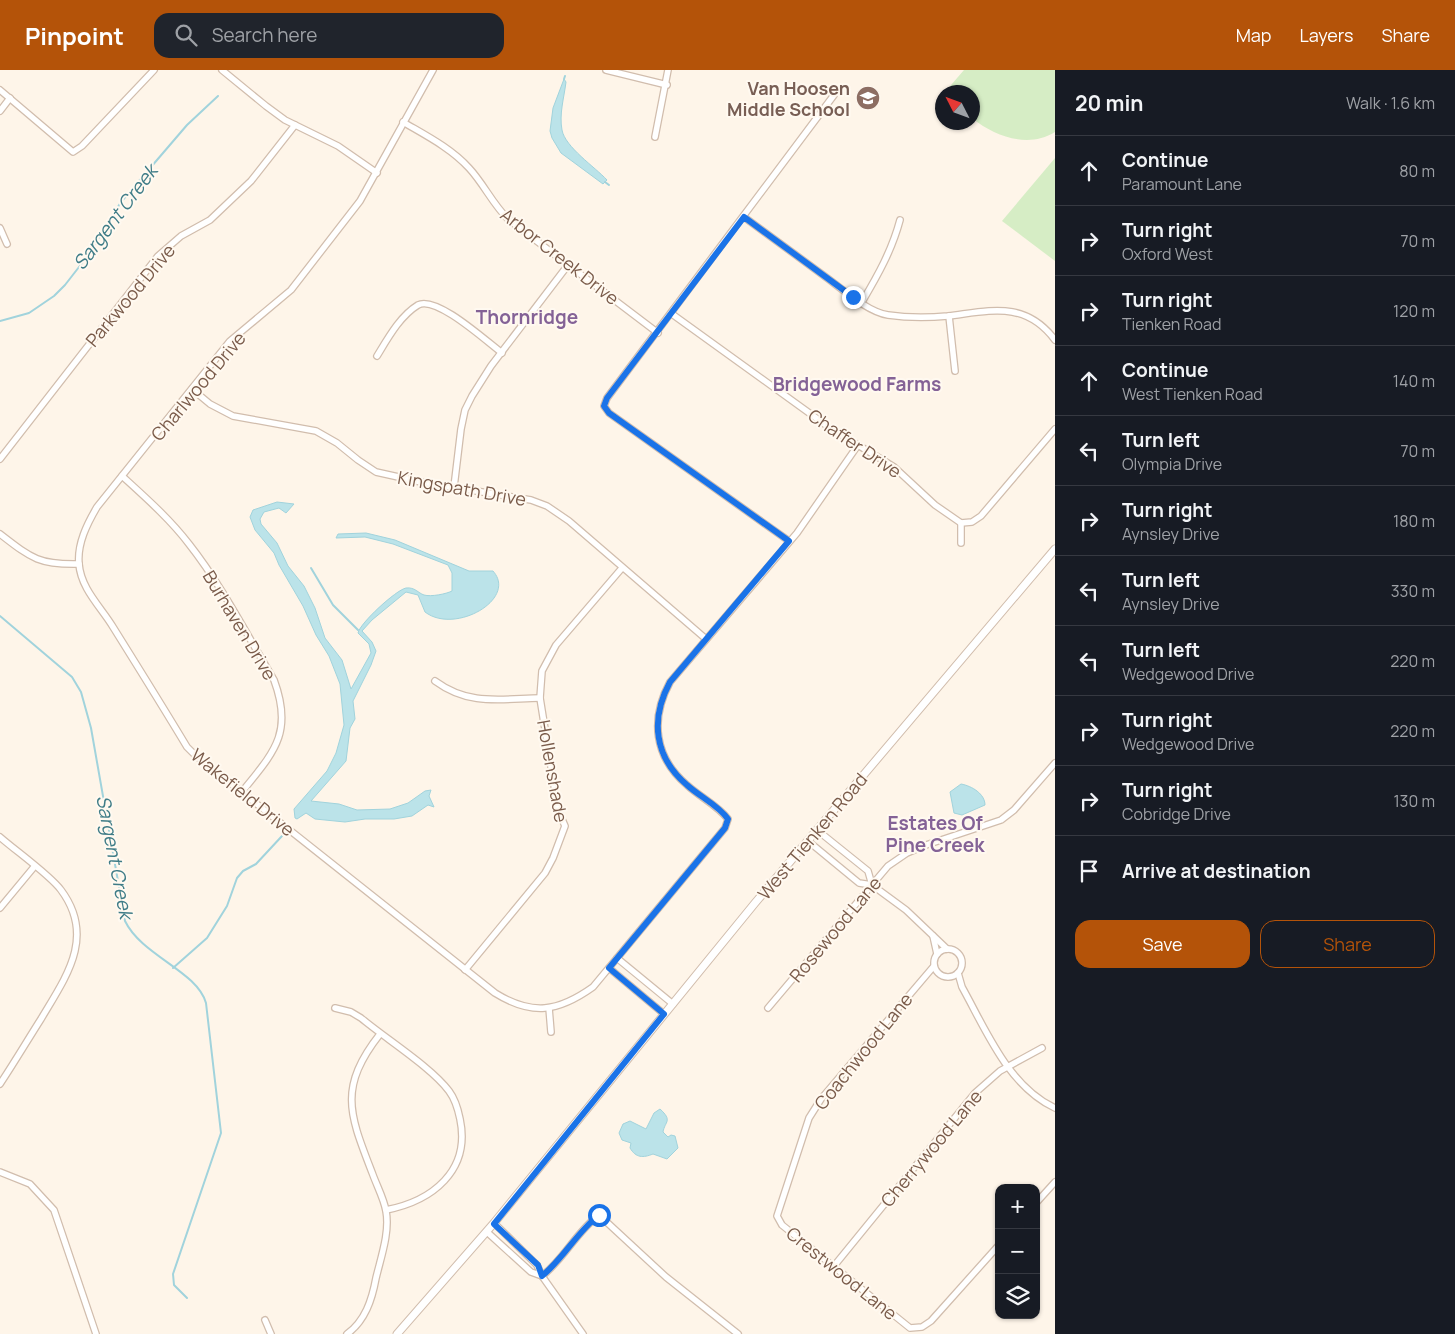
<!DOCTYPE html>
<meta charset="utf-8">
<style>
body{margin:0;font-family:Manrope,sans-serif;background:#20242c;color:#f1f3f6}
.controls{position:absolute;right:15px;bottom:15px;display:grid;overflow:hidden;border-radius:10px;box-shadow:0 1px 4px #0004}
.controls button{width:45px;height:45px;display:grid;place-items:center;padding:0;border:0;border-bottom:1px solid #363941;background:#171b24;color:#f1f3f6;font:25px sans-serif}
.compass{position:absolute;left:935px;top:15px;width:45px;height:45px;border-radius:50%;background:#171b24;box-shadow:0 1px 4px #0004;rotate:312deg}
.stop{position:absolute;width:15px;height:15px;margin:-11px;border:4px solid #1a73e8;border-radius:50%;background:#fff}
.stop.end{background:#1a73e8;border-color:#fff;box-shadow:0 1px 5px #0008}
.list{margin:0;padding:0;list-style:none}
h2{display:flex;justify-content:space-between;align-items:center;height:65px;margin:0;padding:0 20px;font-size:21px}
h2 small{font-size:16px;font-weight:400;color:#9ea1a6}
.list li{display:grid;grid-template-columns:32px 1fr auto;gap:15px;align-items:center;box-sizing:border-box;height:70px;padding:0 20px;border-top:1px solid #363941}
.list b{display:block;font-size:19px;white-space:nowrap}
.list p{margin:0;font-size:16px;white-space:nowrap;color:#9ea1a6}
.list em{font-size:16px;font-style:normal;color:#9ea1a6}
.actions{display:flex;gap:10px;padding:15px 20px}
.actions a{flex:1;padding:11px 0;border:1px solid #b45309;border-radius:15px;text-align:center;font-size:18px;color:#b45309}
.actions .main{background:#b45309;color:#fff}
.icon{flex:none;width:28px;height:28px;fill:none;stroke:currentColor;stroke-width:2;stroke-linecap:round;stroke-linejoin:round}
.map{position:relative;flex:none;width:1055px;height:1264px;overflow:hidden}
header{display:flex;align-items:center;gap:30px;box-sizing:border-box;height:70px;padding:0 25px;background:#b45309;color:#fff}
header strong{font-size:24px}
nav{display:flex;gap:28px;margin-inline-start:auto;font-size:18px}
.search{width:350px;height:45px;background:#20242c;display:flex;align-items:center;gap:12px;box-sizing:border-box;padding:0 18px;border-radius:15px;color:#9ea1a6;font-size:19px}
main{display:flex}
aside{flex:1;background:#171b24}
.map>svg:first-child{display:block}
.green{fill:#d6edc5}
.water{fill:#bbe3e9;stroke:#a1d3dc}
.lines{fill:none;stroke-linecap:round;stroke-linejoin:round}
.stream{stroke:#a1d3dc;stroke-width:2}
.minor-casing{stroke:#d1bdad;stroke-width:8}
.tertiary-casing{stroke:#d1bdad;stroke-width:9}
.minor{stroke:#fff;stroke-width:5.5}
.tertiary{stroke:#fff;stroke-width:7}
.route{stroke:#1a73e8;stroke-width:6}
.labels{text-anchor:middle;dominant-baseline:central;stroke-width:4;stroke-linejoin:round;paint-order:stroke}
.education-label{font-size:18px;font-weight:bold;fill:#785e54;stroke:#fff9f0;text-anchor:end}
.street-label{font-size:18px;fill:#7a5b4a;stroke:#fff9f0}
.water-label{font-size:19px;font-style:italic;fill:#3f7c87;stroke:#fff9f0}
.neighbourhood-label{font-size:19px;font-weight:bold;fill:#846296;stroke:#fff9f0}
</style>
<header>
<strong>Pinpoint</strong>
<div class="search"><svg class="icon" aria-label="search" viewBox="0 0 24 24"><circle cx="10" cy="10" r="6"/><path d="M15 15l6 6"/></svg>Search here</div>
<nav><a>Map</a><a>Layers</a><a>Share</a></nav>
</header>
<main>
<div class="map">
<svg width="1055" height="1264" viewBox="0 0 1055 1264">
<rect width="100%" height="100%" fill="#fef5e9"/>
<g class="green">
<path d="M964,0H1055V62C1028,79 995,66 973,49L972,22H945Z"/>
<path d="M1055,88V191L1002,151Z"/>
</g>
<g class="water">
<path d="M564,9L566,12C564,28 559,44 562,60C565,77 595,97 607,110L603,114L561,83L552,68L550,61L553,38Z"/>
<path d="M277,432L294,434L286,443L279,438L264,442L260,449L261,454L277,473L288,496L304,516L315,538L325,568L342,590L351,619L371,583L369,574L358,563C360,553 396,520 406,518C415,517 418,523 424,525C431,527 446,524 452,521V503L448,495L393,474L365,467L336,468L338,464L366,463L395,470L469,501H493C518,529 455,565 425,542L418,525L406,522L372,550L362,561L372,572L376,581L371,595L353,631L355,649L350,658L346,691L311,731L339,734L357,740L390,739L408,733L425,721L431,720L429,726L434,737L428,735L412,746L394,749H365L345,752L315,749L306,743L297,749L295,748L294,739L327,701L336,683L344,655L340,614L329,586L316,565L303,536L279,495L274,483L255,460L250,447L253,440Z"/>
<path d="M961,714C972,716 985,724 985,735L962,745L954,743L950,722Z"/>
<path d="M660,1039C673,1051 665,1051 663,1062L668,1067L671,1065L675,1066L678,1078L667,1089L653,1084C643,1088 636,1088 630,1078L631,1073L622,1070L619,1063L623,1054L630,1051L646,1059L654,1043Z"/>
</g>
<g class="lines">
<g class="stream">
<path d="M564,9L565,6"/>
<path d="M605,112L609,115"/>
<path d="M0,251L29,243L54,226L65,215L86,188L121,132L187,55L218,26"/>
<path d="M311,498L333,535L358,560"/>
<path d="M0,546L72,607L81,622L91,658L125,851C142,886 197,901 206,933L221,1063L173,1204L174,1215L187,1228"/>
<path d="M173,898L207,868L227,836L237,808L243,801L256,794L282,766"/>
</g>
<g class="minor-casing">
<g id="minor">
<path d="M222,0L266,36L285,50L338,76L377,103"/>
<path d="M433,0L360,131L291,220L230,271L97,437C87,454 77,474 79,494C81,519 101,537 113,557C138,597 163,637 187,677L195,685L495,923C532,946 558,942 593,917L725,758L728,749C717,735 700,727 687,715C654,687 650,649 670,612L797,463L858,375"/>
<path d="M606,0L667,15"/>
<path d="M0,20L73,82L82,76L154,0"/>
<path d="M0,41L10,28"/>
<path d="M403,52C425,65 451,78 469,98C484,114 493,135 509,150L658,263"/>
<path d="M655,67L668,0"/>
<path d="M744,147C770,166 797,186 823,205C840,217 867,242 888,245C908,248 927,248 948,246C990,241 1025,230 1055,270"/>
<path d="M0,158L7,174"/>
<path d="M862,232C878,205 892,180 900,150"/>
<path d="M672,244L830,358L894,397L935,435L961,453L972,452L981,446L1055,359"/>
<path d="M949,246L955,301"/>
<path d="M377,286C388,268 400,246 418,235C436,225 486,271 502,283"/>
<path d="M192,319L210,334L233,346L316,361L337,373L358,390L376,402L421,412L531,430L547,436L569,451L706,569"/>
<path d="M0,389L158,186L181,166L210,150L251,111L295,55"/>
<path d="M122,406C145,427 170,449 189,474C222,516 247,565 274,610C294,664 273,683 241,723"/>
<path d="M454,417L461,359L465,340L472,326L491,296L568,195"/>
<path d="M0,464C31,488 39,495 79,494"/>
<path d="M789,471L609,343L604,336L607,328L834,25"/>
<path d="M961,473V453"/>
<path d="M435,611C469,636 500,629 540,628"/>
<path d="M817,760L868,801L872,815"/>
<path d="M0,767C16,781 50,805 61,820C96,867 66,907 41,949C27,971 14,993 0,1014"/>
<path d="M808,771L859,813L872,815L906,840L947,879"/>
<path d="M0,838L34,797"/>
<path d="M933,866L937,884"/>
<circle cx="948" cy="893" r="14"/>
<path d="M617,888L673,934"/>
<path d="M934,896L821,1029L809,1048L777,1146L782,1155L910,1258L922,1257L931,1251L999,1175"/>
<path d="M609,898L664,944"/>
<path d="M465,900L545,803L553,788L565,756L558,740L540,628L542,601L556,575L622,498"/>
<path d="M958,903L962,917C986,960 1008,1016 1055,1038"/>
<path d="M335,938L351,942L361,948C386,969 431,997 449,1021C455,1029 458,1039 460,1049C471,1101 432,1131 386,1140"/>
<path d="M549,938L551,962"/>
<path d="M768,938L888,796L907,783L926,775L1001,750L1014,740L1055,693"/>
<path d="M0,1102L30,1114L54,1140L96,1264"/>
<path d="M1036,1133L1055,1112"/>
<path d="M494,1153L537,1195L542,1206L583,1264"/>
<path d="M487,1162L531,1202L542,1206"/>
<path d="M834,1196L975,1023L1000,1001L1042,978"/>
<path d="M542,1206C564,1189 577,1161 599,1145L666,1207L738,1264"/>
<path d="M265,1250L271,1264"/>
<path d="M347,1264C365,1251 372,1230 376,1208C381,1187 390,1162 386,1141C384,1129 377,1116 373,1105C350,1045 337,1019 380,964"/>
</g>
</g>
<g class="tertiary-casing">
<path id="tertiary" d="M397,1264L494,1153L755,833L1055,479"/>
</g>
<use href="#minor" class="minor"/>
<use href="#tertiary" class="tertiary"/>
</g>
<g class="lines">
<path class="route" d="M599,1145C577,1162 564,1188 542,1206L538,1195L494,1154L664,944L609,898L725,758L728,749C718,735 700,727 687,715C654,687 650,649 670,612L789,471L609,343L604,336L607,328L744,147L853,227"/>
</g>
<defs>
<g id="school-disc" transform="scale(1.25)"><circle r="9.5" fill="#8d6e63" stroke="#fff9f0"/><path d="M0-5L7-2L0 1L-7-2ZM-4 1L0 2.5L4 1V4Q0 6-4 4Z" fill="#fff"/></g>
</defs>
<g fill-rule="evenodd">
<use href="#school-disc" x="868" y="28"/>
</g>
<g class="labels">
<g class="education-label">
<text x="850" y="18">Van Hoosen<tspan x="850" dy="21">Middle School</tspan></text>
</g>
<g class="street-label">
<text transform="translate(560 186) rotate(38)">Arbor Creek Drive</text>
<text transform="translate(130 225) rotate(-50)">Parkwood Drive</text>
<text transform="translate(198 316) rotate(-50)">Charlwood Drive</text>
<text transform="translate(855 373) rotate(34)">Chaffer Drive</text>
<text transform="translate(462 418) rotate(10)">Kingspath Drive</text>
<text transform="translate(240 555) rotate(59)">Burhaven Drive</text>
<text transform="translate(553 701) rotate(80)">Hollenshade</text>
<text transform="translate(243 722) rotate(39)">Wakefield Drive</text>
<text transform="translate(812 766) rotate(-50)">West Tienken Road</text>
<text transform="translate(835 859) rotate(-50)">Rosewood Lane</text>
<text transform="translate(863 981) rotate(-51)">Coachwood Lane</text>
<text transform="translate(931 1078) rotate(-50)">Cherrywood Lane</text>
<text transform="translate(842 1203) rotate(39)">Crestwood Lane</text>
</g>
<g class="water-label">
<text transform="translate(115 147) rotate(-53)">Sargent Creek</text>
<text transform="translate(115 787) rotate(79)">Sargent Creek</text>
</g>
<g class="neighbourhood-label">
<text x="527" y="247">Thornridge</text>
<text x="857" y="314">Bridgewood Farms</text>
<text x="935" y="753">Estates Of<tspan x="935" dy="22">Pine Creek</tspan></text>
</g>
</g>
</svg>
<div class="controls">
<button>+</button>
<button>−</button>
<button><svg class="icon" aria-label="layers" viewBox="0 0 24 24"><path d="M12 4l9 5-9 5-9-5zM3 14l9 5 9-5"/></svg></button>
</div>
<svg class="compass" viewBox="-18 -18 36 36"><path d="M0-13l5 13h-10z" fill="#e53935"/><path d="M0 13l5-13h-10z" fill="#9ea1a6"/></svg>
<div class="stop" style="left:599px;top:1145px"></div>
<div class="stop end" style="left:853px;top:227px"></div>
</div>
<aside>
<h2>20 min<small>Walk · 1.6 km</small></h2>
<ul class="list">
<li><svg class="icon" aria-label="ahead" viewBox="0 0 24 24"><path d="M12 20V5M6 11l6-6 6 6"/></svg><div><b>Continue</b><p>Paramount Lane</p></div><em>80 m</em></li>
<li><svg class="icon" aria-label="right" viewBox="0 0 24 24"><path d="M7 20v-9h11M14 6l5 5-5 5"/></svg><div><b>Turn right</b><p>Oxford West</p></div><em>70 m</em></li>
<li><svg class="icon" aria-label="right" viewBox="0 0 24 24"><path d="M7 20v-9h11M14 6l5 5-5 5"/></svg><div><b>Turn right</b><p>Tienken Road</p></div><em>120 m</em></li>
<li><svg class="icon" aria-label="ahead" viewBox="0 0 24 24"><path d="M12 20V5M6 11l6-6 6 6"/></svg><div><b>Continue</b><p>West Tienken Road</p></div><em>140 m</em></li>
<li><svg class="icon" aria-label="left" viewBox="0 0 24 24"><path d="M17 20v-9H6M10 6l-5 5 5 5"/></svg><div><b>Turn left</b><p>Olympia Drive</p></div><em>70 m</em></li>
<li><svg class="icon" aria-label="right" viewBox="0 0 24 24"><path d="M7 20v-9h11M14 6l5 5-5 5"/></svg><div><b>Turn right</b><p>Aynsley Drive</p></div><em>180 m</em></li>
<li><svg class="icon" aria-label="left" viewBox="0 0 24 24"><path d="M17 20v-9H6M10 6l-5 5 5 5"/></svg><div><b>Turn left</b><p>Aynsley Drive</p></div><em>330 m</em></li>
<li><svg class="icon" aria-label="left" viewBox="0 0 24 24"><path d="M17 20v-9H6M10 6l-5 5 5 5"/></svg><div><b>Turn left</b><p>Wedgewood Drive</p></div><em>220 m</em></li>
<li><svg class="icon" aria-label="right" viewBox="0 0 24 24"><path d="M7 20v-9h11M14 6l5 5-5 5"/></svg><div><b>Turn right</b><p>Wedgewood Drive</p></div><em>220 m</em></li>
<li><svg class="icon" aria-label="right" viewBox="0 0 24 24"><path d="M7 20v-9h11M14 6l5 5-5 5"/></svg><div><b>Turn right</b><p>Cobridge Drive</p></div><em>130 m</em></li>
<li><svg class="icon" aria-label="arrive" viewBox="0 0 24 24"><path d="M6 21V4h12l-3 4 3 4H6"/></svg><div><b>Arrive at destination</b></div></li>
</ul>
<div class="actions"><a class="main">Save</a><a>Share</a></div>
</aside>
</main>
